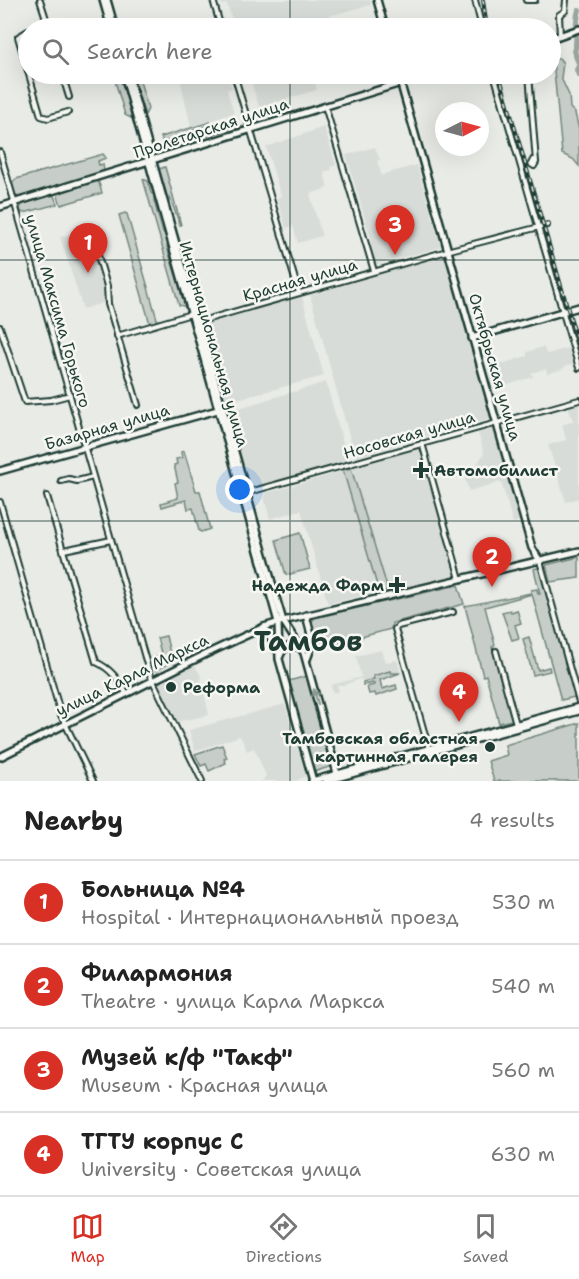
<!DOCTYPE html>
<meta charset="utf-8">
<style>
body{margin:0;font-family:"Shantell Sans",sans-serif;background:#f6f6f6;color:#222}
.compass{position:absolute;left:435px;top:102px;width:54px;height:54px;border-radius:50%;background:#fff;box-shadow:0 6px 24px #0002;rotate:84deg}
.you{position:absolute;left:240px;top:490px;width:21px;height:21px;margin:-15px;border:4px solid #fff;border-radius:50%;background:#1a73e8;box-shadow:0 0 0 9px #1a73e833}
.badge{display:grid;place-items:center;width:39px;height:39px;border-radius:50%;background:#d93025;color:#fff;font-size:20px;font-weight:700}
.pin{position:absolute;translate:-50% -50px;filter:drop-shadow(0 2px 3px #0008)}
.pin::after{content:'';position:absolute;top:32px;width:21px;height:18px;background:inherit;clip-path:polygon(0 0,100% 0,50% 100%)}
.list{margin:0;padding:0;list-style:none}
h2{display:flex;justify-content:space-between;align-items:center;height:78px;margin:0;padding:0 24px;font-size:26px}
h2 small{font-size:20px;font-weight:400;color:#767676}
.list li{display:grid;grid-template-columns:39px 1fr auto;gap:18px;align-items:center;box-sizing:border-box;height:84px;padding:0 24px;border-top:2px solid #e0e0e0}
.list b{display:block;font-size:22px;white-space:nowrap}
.list p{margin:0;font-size:20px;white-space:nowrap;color:#767676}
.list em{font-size:20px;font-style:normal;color:#767676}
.icon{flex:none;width:33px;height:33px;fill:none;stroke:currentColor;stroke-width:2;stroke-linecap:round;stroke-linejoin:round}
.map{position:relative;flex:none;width:579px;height:781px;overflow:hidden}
.search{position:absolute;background:#fff;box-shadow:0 6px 24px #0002;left:18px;right:18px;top:18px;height:66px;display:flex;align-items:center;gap:15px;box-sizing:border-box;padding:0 21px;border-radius:33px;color:#767676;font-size:22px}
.sheet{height:414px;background:#fff}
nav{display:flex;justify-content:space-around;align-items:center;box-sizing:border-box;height:84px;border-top:2px solid #e0e0e0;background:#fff;font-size:16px;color:#767676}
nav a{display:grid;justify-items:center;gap:3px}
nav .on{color:#d93025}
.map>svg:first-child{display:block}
.built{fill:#d8dcd8}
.green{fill:#c7cec9;stroke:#73867e;stroke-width:1.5}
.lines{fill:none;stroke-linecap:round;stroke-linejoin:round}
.river{stroke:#99a6a0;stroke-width:6}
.minor-casing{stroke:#1f3d34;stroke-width:8}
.major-casing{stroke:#1f3d34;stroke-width:10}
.minor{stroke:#f6f6f2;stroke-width:4}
.major{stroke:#f6f6f2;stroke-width:5}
.rail-casing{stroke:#1f3d34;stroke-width:4}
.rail{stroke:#f6f6f2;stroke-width:1.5;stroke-dasharray:4.5;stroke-linecap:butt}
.oneway{fill:#8a9a93}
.grid{fill:none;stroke:#1f3d34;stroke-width:1.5;stroke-opacity:0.55}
.poi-dot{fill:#1f3d34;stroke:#f6f6f2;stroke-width:2}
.labels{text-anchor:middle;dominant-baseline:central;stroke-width:5;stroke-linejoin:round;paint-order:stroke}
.street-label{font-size:16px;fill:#1f3d34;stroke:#f6f6f2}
.poi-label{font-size:16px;font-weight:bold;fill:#1f3d34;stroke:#f6f6f2;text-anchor:start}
.town-label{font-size:28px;font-weight:bold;fill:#1f3d34;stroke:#f6f6f2}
</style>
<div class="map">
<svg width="579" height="781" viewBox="0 0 579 781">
<rect width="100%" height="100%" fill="#e9ebe7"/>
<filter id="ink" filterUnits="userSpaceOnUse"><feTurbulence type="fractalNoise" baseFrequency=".0167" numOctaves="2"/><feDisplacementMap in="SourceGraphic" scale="12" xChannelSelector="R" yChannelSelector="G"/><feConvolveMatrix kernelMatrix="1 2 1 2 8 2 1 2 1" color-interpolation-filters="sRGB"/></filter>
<g filter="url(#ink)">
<g class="built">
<path d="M220,0H370L371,5L317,19L319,28H235L227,4L222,5Z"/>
<path d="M179,74H228L232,88L227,90L234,113L191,127Z"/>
<path d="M249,74H312L317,90L259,107Z"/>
<path d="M324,127L336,165L331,167L332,170L324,172L328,188L310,194L322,236L298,243L293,226L286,228L277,198L281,196L266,147Z"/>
<path d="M375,147L380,160L377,161L382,176L384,174L417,165L441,247L375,265L370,247L371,239L346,155Z"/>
<path d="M92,228L108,282L109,301L83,309L60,237Z"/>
<path d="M445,255L492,418L355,457L310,295Z"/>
<path d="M302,297L324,376L226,402L224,400L204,326L208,323Z"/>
<path d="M543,347L547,354L568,348L573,364L565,366L563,369L547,374L546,369L541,370L532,373L533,377L494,389L488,368L527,356V352Z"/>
<path d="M326,382L348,461L250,489L229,411Z"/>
<path d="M579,403V498L566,502L548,445L566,440L562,425L573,421L568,406Z"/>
<path d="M494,429L519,521L513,523L501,482L469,491L464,476L472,473L484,453L478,433Z"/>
<path d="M420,448L456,576L389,593L351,468Z"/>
<path d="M343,471L379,592L328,604L301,510L270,519L263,494Z"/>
<path d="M381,650L385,662L397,660L401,673L394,674L389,671L374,675V679L363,682L362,685V680L360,679L344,685H337L339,691L333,693L331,685L361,677L356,656Z"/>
<path d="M193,663L200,674L209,715L177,722L158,682Z"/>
<path d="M285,704L306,776L296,781H262L266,776L254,748L247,751L240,736L195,751L189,730Z"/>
</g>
<g class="green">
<path d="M559,58L563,63L561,78L569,95L570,108L575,113L579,130V166L573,159L562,154L553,61Z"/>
<path d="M113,74H119L133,119L125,115Z"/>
<path d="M132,74H138L148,109L145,115Z"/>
<path d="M210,122L209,126L190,131L191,135L213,128L214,131L186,137L171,144L164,140L169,144L164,147L161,137Z"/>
<path d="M244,126L243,129L166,153V150L180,145L181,143Z"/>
<path d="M103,154L106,158L98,161L99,165L103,164L104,173L22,198L16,196L12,183L16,179Z"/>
<path d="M165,167L181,225H180L170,198L167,196L159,169Z"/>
<path d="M143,179L148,181L151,193L154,195V201L163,233L166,234L168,243L167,247L186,307L179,305Z"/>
<path d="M96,181L99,183L102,193L61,205L58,196L60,192Z"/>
<path d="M52,195L54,196L57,204L24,213L21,212L20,208L23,203Z"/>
<path d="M125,213L127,214L157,319L156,323L150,324L119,215Z"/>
<path d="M184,451L196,491H200L210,529L201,532L199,531L193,508L188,509L186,500L162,507L161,503L178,498L175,483L178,482L174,465L177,464L176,459L182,458L181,452Z"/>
<path d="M351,468L388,590L379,592L343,470Z"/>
<path d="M300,533L310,569L286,575L276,540Z"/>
<path d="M579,557V578L550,582L546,565Z"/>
<path d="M537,568H539L575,697L561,700L532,594L485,607L495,645L492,647L512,720L499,723L486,675L483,676L465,606L531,593V590L537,589L538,594H540L534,569Z"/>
<path d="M458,585L464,604L392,623L391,629L317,649L311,624L314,618Z"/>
<path d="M510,610L511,612L517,610L521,623L515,625L519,638L512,640L502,612Z"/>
<path d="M166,636L172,662L156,671L152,658L162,656L157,638Z"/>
<path d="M529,637L538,670L549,667L550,671L533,675L523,639Z"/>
<path d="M390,671L391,673H400L380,680L382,689L396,685L397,689L376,696L375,693L369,694L367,687L374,685V683L363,685V682L374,679L373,676Z"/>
<path d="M307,676L332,766L314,772L289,681Z"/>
<path d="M579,723V781H494L488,761L507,755L505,745Z"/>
<path d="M222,745L227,758L224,759L226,763L209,771L206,764L201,766L195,754Z"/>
</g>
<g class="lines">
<g class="river">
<path d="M579,10C574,24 579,44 574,51L579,63"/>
<path d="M579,66L577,70L579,75"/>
</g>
<g class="minor-casing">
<g id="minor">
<path d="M40,0L49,28"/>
<path d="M213,0L221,28"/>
<path d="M475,0L482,28"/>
<path d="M526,0H535"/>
<path d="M33,28L41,25L45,18"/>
<path d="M28,31L18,37L41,116L48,118L68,112"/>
<path d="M560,36L559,15L565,11L566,0"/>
<path d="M62,74L69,97"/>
<path d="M234,74L299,293"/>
<path d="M494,74L579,368"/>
<path d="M529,74L536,162"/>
<path d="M325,106L374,271"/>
<path d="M0,152L150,675L202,781"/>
<path d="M533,160L536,162L534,166L531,164Z"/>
<path d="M94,242L107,286L108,304L138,405"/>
<path d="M198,322L454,249L547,225"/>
<path d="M0,327L25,402L51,400L70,395"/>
<path d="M117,336L191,314"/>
<path d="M422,443L460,579"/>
<path d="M61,481L69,479L77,481L93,477"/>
<path d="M246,493L579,400"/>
<path d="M47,496L96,662C111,669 118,679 126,693"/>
<path d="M0,502L61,715L93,781"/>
<path d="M64,550L111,540"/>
<path d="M540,561L579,702"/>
<path d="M496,651L516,724"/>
<path d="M429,749L395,629L398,626L453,612"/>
</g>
</g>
<g class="major-casing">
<g id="major">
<path d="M103,0L111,28"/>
<path d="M107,0L115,28"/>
<path d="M377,0L385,28"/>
<path d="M550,39L579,29"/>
<path d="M124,74L278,622L279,659L313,781"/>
<path d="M128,74L278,604L283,621L304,653L338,777"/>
<path d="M398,74L532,548L540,561"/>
<path d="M0,207L430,74"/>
<path d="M472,338L579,307"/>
<path d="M0,471L221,409"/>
<path d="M306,615L313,643L307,659"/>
<path d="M264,627L276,649"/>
<path d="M280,656C283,647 291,643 301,648"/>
<path d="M0,757L206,654L264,627L283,621L579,551"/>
<path d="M312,781L579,707"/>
<path d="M326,781L579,711"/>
</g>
</g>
<use href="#minor" class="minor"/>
<use href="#major" class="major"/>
<g class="rail-casing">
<g id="rail">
<path d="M483,0L487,28"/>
<path d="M499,74L579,347"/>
</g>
</g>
<use href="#rail" class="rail"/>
</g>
<defs><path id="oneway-solid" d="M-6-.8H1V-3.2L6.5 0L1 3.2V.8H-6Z" transform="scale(1.5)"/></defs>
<use class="oneway" href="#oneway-solid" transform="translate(316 697) rotate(-105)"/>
</g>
<path class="grid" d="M290,0V28M290,74V781M0,260H579M0,521H579"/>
<g class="poi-dot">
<path d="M418 461h6v6h6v6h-6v6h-6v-6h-6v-6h6z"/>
<path d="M394 576h6v6h6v6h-6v6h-6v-6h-6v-6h6z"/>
<circle cx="171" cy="687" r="6"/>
<circle cx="490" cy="747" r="6"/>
</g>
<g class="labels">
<g class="street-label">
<text transform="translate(211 128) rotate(-18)">Пролетарская улица</text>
<text transform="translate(300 280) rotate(-16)">Красная улица</text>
<text transform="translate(58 311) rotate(74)">улица Максима Горького</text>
<text transform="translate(214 344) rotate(74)">Интернациональная улица</text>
<text transform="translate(495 367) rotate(74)">Октябрьская улица</text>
<text transform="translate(107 427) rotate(-16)">Базарная улица</text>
<text transform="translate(409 435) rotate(-16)">Носовская улица</text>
<text transform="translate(132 675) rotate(-26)">улица Карла Маркса</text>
</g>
<g class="poi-label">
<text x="434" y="470">Автомобилист</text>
<text x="384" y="585" text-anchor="end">Надежда Фарм</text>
<text x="183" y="687">Реформа</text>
<text x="478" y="738" text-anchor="end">Тамбовская областная<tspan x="478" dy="18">картинная галерея</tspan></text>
</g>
<g class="town-label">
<text x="308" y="641">Тамбов</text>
</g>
</g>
</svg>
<svg class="compass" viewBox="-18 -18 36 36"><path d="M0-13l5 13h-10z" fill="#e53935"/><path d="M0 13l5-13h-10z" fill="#767676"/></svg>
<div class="you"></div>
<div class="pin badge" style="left:88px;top:273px">1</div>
<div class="pin badge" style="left:492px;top:587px">2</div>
<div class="pin badge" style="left:395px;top:255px">3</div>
<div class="pin badge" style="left:459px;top:722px">4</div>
<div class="search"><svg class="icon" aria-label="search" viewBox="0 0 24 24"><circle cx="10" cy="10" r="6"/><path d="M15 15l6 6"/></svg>Search here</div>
</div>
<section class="sheet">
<h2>Nearby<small>4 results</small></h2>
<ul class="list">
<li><span class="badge">1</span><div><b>Больница №4</b><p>Hospital · Интернациональный проезд</p></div><em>530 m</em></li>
<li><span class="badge">2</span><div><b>Филармония</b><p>Theatre · улица Карла Маркса</p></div><em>540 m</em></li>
<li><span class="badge">3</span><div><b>Музей к/ф &quot;Такф&quot;</b><p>Museum · Красная улица</p></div><em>560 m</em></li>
<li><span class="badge">4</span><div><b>ТГТУ корпус С</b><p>University · Советская улица</p></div><em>630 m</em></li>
</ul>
</section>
<nav>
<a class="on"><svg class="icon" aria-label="map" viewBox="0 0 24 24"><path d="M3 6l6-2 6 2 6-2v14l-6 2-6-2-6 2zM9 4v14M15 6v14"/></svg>Map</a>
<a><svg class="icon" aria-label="directions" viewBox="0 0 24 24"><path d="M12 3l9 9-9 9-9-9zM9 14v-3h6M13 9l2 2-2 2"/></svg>Directions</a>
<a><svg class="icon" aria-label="saved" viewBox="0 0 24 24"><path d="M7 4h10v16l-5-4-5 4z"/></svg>Saved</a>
</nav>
